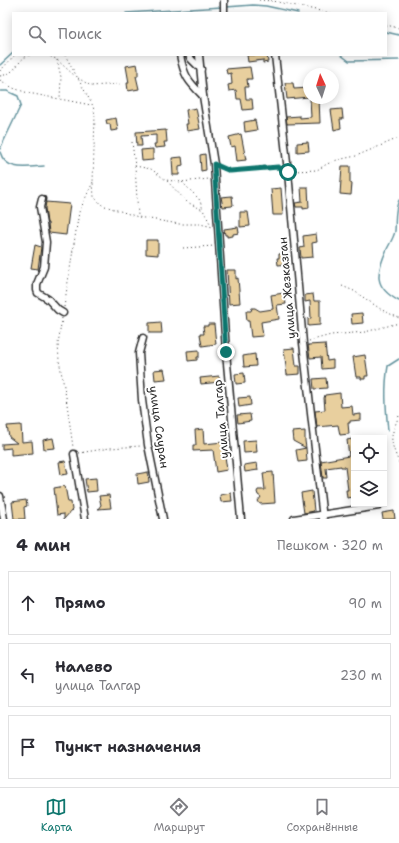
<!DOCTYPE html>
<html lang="ru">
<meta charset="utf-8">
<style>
body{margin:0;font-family:"Shantell Sans",sans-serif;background:#f7f7f7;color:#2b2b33}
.controls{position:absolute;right:12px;bottom:12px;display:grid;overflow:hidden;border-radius:0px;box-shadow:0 2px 10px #0003}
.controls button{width:36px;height:36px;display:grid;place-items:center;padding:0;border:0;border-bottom:1px solid #e1e1e2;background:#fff;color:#2b2b33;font:20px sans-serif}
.compass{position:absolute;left:303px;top:68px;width:36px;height:36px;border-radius:50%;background:#fff;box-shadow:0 2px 10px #0003;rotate:356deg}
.stop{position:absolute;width:12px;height:12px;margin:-9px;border:3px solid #0f766e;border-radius:50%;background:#fff}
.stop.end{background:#0f766e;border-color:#fff;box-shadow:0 1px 4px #0008}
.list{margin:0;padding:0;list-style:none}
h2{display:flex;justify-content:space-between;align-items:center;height:52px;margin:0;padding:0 16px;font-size:17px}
h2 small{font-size:13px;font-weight:400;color:#7c7c81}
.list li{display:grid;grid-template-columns:26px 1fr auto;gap:12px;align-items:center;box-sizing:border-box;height:64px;margin:0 8px 8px;padding:0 8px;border:1px solid #e1e1e2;border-radius:0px}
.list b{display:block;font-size:15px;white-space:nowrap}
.list p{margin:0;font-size:13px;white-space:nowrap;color:#7c7c81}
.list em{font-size:13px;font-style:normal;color:#7c7c81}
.icon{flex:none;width:22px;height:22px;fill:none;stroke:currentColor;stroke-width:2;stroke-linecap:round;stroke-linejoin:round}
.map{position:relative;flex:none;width:399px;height:519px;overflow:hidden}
.search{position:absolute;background:#fff;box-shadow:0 2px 10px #0003;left:12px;right:12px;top:12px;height:44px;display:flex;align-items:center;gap:10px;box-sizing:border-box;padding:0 14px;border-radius:0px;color:#7c7c81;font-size:15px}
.sheet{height:268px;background:#fff}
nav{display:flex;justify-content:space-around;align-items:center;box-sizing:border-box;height:56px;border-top:1px solid #e1e1e2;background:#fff;font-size:11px;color:#7c7c81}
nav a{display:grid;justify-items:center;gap:2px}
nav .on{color:#0f766e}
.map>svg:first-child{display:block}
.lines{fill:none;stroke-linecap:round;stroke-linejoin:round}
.stream{stroke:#66959f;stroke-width:1.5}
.building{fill:#e8cf9e;stroke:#2b2b2b}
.minor-casing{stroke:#2b2b2b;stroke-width:9}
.path{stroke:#2b2b2b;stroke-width:1;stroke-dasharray:1 3;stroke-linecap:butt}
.minor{stroke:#fff;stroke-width:6}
.route{stroke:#0f766e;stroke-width:5}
.labels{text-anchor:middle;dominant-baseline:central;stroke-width:4;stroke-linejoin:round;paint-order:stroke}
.street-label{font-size:12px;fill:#2b2b2b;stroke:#fff}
</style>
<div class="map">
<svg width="399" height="519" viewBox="0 0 399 519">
<rect width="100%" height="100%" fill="#fff"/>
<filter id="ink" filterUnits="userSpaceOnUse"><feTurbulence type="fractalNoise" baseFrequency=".025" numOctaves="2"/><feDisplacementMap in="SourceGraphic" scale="8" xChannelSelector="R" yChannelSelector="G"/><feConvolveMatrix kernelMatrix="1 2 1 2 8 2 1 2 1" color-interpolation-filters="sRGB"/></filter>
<g filter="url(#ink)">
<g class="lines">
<g class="stream">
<path d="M226,7L253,5L266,6L298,13"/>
<path d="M126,13L222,7"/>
<path d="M386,32L399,35"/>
<path d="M341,55L349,61L399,60"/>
<path d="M0,65L13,53"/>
<path d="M0,91H7L18,96L21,105L0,149"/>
<path d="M0,152C6,172 27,167 44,166"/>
<path d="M399,200C394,211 396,220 395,231C394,237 390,243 387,249C376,273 373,287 399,301"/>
<path d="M388,431C386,409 384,388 388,366L399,359"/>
</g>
</g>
<g class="building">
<path d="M247,55H267L268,62L263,63V60L248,62Z"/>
<path d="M137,64L138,69V76H136L139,89L128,91L127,83H129L126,66Z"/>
<path d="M250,67L252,79H247L248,87H245L246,99H252L253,109L243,110L241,99H237L236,90L229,91L228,85L232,84L231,73L227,74L226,69Z"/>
<path d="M285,83H293L294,89L309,88V97L287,99Z"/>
<path d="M310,98H319L320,123L287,124L286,117L300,116V118L311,117Z"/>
<path d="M196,108L200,129L187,131L186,124H188L186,110Z"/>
<path d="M342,109L343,119H340L341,128L334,130L331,110Z"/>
<path d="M116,118L118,130L111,131L110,124H107L106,120Z"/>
<path d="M255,120L257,130L245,132L244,122Z"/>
<path d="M166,130L167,142H164L165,147L155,148L154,144H156V135L141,136L142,146H137L136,132Z"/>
<path d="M241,134L246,160L237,161L235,146L231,147L229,137Z"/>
<path d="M308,142L309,151L297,152V143Z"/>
<path d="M153,149V160L142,161L141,150Z"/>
<path d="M205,154L206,170L201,171L200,155Z"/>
<path d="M182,157L183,165L179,166V175H173L172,158Z"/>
<path d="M342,166H350V183H352L351,195L340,194Z"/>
<path d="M301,187H308L309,208L303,209V207H296L295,203L302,202Z"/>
<path d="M281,188L283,215H273L271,189Z"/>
<path d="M232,196L233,205L232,206L223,207L221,197Z"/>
<path d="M46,202L70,204L66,235L49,233L48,223H47L45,208Z"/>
<path d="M240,212H248L250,226L240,227Z"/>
<path d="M238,227L239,233L233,234V236L227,237V235H225L224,229Z"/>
<path d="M316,234L317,242L312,243L313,257L301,258L300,248L304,247L303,236Z"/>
<path d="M146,240H158V255L146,254Z"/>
<path d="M35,245L41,247L38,269L31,268Z"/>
<path d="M288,253L289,264L278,265L277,258H279V254Z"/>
<path d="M227,270H236V279L238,278L240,303L229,304Z"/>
<path d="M284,293L286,304L277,305L279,319L261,322L263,336L251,337L249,321H247L246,311H251L252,308H255L260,311L273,309L271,295Z"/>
<path d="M313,294L314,301H320V325L308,326V319L311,318L310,301L305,302V295Z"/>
<path d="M362,313L363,323L352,324L351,314Z"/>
<path d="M161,322L162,333H149V323Z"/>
<path d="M208,324H214L216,344L202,346L200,334H204L203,326H208Z"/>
<path d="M325,344L327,361L333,360V368L322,369L321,357L310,358L308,345Z"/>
<path d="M294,348L296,366H300V374L287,375L284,349Z"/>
<path d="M199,350V357H197V360L188,361L187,351Z"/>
<path d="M255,354L256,366L244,367L243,356Z"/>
<path d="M365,355L368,376H365V379H361V377H356L353,357Z"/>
<path d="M164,369L166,379L155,380L154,370Z"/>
<path d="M244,373L245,383L236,384L235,374Z"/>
<path d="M219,376L220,382L201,384L200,378Z"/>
<path d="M326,378L327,388L314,389L313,379Z"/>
<path d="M340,393L341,407L352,406L353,415L361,414V420L350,421V423H348L349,434L340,435L338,425L317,427L315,411L325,410L324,398L325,395Z"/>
<path d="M250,397L251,405L239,407L238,398Z"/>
<path d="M250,414L251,421L238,423L237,415Z"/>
<path d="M21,425L22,442L32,441L33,453L11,455V448L2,449V444L17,443L9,437L7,426Z"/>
<path d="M203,429L204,444L223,442L227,470L216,472L213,450L193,451V445H196L195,430Z"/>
<path d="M305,431V441L306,448L293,441L292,432Z"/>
<path d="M53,438L55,448L44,449L43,440Z"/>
<path d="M352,439L354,457V466H353L354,480H352L354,497L347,498L346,490H348L345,467H341V466L326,468L327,478H323L321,461L349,456L347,440Z"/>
<path d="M256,440L257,452L244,453L243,441Z"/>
<path d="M306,448L307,461L298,462L296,450Z"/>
<path d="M65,461L68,474L61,475L59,462Z"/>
<path d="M257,463L258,470L245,472L244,465Z"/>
<path d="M148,472L149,482L138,484L137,474Z"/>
<path d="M273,472L275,503L260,504L258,501L261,497L258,495L257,492L258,490H265L263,473Z"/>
<path d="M96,478L97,491L87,492L85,479Z"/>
<path d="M65,486L68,502H71L72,510L64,519V514L57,515L54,488Z"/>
<path d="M312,491L314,511L304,513L301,493Z"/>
<path d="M231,493L232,501L221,502L220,495Z"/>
<path d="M109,495L111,508L98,509L101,505L99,496Z"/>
<path d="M26,500L27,506L24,507L25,519H14L12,502Z"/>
<path d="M394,511L395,519H383L382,513Z"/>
</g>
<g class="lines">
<g class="minor-casing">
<g id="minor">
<path d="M224,0V13"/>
<path d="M180,55C184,76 188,81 203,96"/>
<path d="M189,55L191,59L201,69"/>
<path d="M199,55L203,96L214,164L226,352L241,519"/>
<path d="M275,55L288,172L303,343L323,519"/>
<path d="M42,199L40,207L46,242L44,267L37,284V290L38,293L48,299L58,310L63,313"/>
<path d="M143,338L139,353L142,400L148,445L163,519"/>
<path d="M74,454L85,519"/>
<path d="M0,496L4,519"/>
<path d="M294,519L379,506"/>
</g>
</g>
<g class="path">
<path d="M259,0L273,1L330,13"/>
<path d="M386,25L399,28"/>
<path d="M47,55L56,59L75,76"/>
<path d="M65,55L93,106L95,115L93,182L94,197L102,205L138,217L179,224H200L213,227"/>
<path d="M57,60L61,77L60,98"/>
<path d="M0,71L15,55"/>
<path d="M0,76C19,73 16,59 30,55"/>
<path d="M78,78L91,86L120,84"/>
<path d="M0,80L13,88L28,93L91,105"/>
<path d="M132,142L135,166L138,216"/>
<path d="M135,166L151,169L166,180L181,182L209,179"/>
<path d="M220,168C239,177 264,160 282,169"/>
<path d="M294,171L317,170L327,164L337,160L356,156L399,138"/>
<path d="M167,181L187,202L203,210L211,225"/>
<path d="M182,182L199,199L203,209"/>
<path d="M183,248L214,246"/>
<path d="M342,286L354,291L382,310L399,318"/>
<path d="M64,307L79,212L93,182"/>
<path d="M62,318L58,344L59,360L66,397L73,447"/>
<path d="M309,341L331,335L365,332L399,323"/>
<path d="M399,416C389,439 390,440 399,463"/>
<path d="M79,453L110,448L141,446"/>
</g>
<use href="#minor" class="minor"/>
</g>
</g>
<g class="lines" filter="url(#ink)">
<path class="route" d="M226,352L214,164L230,171L278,167L288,172"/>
</g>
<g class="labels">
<g class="street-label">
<text transform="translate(287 288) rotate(-95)">улица Жезказган</text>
<text transform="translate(221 419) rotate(-95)">улица Талгар</text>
<text transform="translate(159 427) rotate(82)">улица Сауран</text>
</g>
</g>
</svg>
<div class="controls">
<button><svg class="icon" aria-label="locate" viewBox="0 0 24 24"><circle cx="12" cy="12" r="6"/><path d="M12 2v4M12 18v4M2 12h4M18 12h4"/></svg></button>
<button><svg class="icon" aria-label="layers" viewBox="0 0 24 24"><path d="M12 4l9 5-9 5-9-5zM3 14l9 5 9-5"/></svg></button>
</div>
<svg class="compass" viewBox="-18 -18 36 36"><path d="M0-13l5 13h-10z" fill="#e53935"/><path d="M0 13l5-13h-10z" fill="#7c7c81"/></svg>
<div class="stop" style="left:288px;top:172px"></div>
<div class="stop end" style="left:226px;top:352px"></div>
<div class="search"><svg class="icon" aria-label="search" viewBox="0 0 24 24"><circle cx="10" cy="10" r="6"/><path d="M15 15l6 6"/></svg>Поиск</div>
</div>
<section class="sheet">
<h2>4 мин<small>Пешком · 320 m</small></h2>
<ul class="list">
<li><svg class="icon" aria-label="ahead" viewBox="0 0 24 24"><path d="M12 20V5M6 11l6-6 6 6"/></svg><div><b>Прямо</b></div><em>90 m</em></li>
<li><svg class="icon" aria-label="left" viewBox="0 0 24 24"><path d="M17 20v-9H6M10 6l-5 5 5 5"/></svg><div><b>Налево</b><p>улица Талгар</p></div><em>230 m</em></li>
<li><svg class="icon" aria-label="arrive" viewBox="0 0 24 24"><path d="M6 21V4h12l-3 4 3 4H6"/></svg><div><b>Пункт назначения</b></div></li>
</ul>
</section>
<nav>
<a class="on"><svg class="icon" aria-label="map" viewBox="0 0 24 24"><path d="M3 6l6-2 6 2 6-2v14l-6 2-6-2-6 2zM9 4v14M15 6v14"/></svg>Карта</a>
<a><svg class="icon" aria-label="directions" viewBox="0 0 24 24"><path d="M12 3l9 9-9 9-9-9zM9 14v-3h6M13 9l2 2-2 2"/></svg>Маршрут</a>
<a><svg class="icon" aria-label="saved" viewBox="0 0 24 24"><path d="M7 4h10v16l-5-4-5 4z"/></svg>Сохранённые</a>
</nav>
